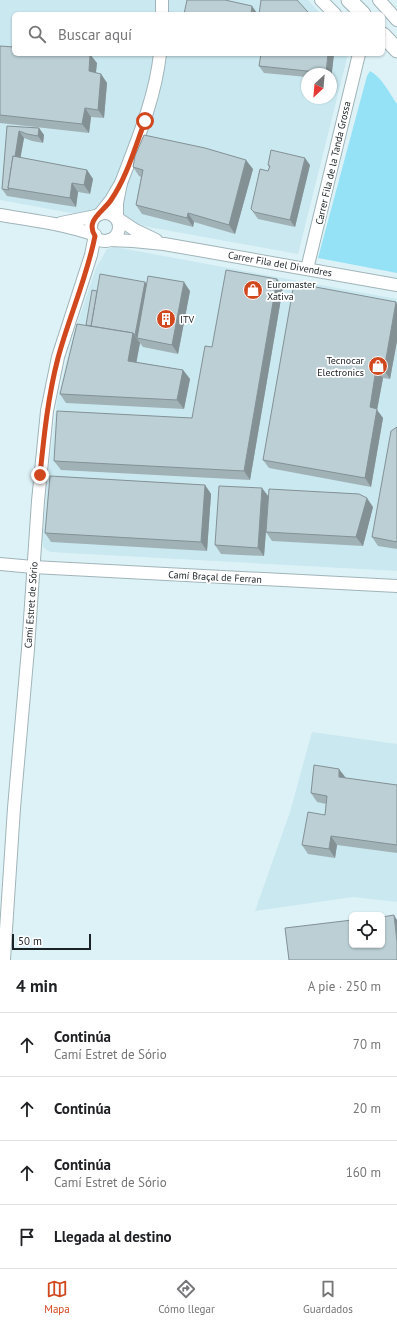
<!DOCTYPE html>
<html lang="es">
<meta charset="utf-8">
<style>
body{margin:0;font-family:"PT Sans",sans-serif;background:#f6f6f6;color:#202124}
.controls{position:absolute;right:12px;bottom:12px;display:grid;overflow:hidden;border-radius:6px;box-shadow:0 1px 3px #0004}
.controls button{width:36px;height:36px;display:grid;place-items:center;padding:0;border:0;border-bottom:1px solid #e0e0e0;background:#fff;color:#202124;font:20px sans-serif}
.compass{position:absolute;left:301px;top:68px;width:36px;height:36px;border-radius:50%;background:#fff;box-shadow:0 1px 3px #0004;rotate:206deg}
.scale{position:absolute;left:12px;bottom:10px;width:79px;box-sizing:border-box;padding-left:4px;border:2px solid #1b2225;border-top:0;font-size:11px;line-height:14px;white-space:nowrap;color:#1b2225;-webkit-text-stroke:3px #fff;paint-order:stroke}
.stop{position:absolute;width:12px;height:12px;margin:-9px;border:3px solid #d1481f;border-radius:50%;background:#fff}
.stop.end{background:#d1481f;border-color:#fff;box-shadow:0 1px 4px #0008}
.list{margin:0;padding:0;list-style:none}
h2{display:flex;justify-content:space-between;align-items:center;height:52px;margin:0;padding:0 16px;font-size:17px}
h2 small{font-size:13px;font-weight:400;color:#757577}
.list li{display:grid;grid-template-columns:26px 1fr auto;gap:12px;align-items:center;box-sizing:border-box;height:64px;padding:0 16px;border-top:1px solid #e0e0e0}
.list b{display:block;font-size:15px;white-space:nowrap}
.list p{margin:0;font-size:13px;white-space:nowrap;color:#757577}
.list em{font-size:13px;font-style:normal;color:#757577}
.icon{flex:none;width:22px;height:22px;fill:none;stroke:currentColor;stroke-width:2;stroke-linecap:round;stroke-linejoin:round}
.map{position:relative;flex:none;width:397px;height:960px;overflow:hidden}
.search{position:absolute;background:#fff;box-shadow:0 1px 3px #0004;left:12px;right:12px;top:12px;height:44px;display:flex;align-items:center;gap:10px;box-sizing:border-box;padding:0 14px;border-radius:6px;color:#757577;font-size:15px}
.sheet{height:308px;background:#fff}
nav{display:flex;justify-content:space-around;align-items:center;box-sizing:border-box;height:56px;border-top:1px solid #e0e0e0;background:#fff;font-size:11px;color:#757577}
nav a{display:grid;justify-items:center;gap:2px}
nav .on{color:#d1481f}
.map>svg:first-child{display:block}
.built{fill:#cae8f0;fill-rule:evenodd}
.green{fill:#95e2f6}
.lines{fill:none;stroke-linecap:round;stroke-linejoin:round}
.minor-casing{stroke:#a0b4b9;stroke-width:14}
.major-casing{stroke:#a0b4b9;stroke-width:17}
.minor{stroke:#fff;stroke-width:12}
.major{stroke:#fff;stroke-width:15}
.wall{fill:#a1b2b7}
.shaded-wall{fill:#839195}
.building{fill:#bbcfd5;stroke:#839195}
.route{stroke:#d1481f;stroke-width:5}
.labels{text-anchor:middle;dominant-baseline:central;stroke-width:3.5;stroke-linejoin:round;paint-order:stroke}
.street-label{font-size:10px;fill:#1b2225;stroke:#fff}
.poi-label{font-size:10px;fill:#1b2225;stroke:#fff;text-anchor:start}
</style>
<div class="map">
<svg width="397" height="960" viewBox="0 0 397 960">
<rect width="100%" height="100%" fill="#ddf2f7"/>
<g class="built">
<path d="M0,0H308L321,14H14V54H348L298,254L0,200ZM307,74H331V98H307Z"/>
<path d="M115,247L397,299V571L50,552L45,549L43,546L42,540L49,466L57,401L71,342L96,268L107,249Z"/>
<path d="M312,732L397,744V902L353,897L255,911L290,812Z"/>
</g>
<path class="green" d="M370,71C382,77 389,93 397,104V273L318,258L367,76Z"/>
<g class="lines">
<g class="minor-casing">
<g id="minor">
<path d="M321,0L335,14"/>
<path d="M379,0L397,20"/>
<path d="M162,14V0"/>
<path d="M121,183C137,141 155,99 160,54"/>
<circle cx="105" cy="227" r="14"/>
<path d="M100,214L111,200L121,183L117,203V218L135,230L156,240"/>
<path d="M0,215C32,220 64,224 95,235L91,255L58,357L47,411L38,501L28,649L14,808L4,960"/>
<path d="M61,223L96,216"/>
<path d="M109,240L133,241L164,244L397,285"/>
<path d="M307,269L359,54"/>
<path d="M0,564L33,567L397,586"/>
</g>
</g>
<g class="major-casing">
<g id="major">
<path d="M349,0L363,14"/>
<path d="M383,35L397,50"/>
</g>
</g>
<use href="#minor" class="minor"/>
<use href="#major" class="major"/>
</g>
<g class="wall">
<path d="M0,46L97,63L96,73L101,74L107,83L104,118L91,117L89,133L0,123Z"/>
<path d="M261,54H334L331,80V74H307V77L264,73L259,66Z"/>
<path d="M7,126L39,128L44,135L43,143L32,141L24,138L20,158L87,170L93,179L90,194L78,192L76,207L7,196L2,189Z"/>
<path d="M268,165H310L295,227L258,219L251,209L268,171L269,167Z"/>
<path d="M133,167L253,169L235,234L194,222L193,227L142,214L136,205L141,177L139,176Z"/>
<path d="M277,279L283,287L250,480L61,470L54,461L192,418L212,347Z"/>
<path d="M145,282L146,284L190,291L178,354L143,347L140,343L136,362L183,370L190,379L184,409L66,403L60,394L86,325L97,291Z"/>
<path d="M396,302L397,304V341L390,379L383,378L377,410L383,418L371,487L269,468L263,460Z"/>
<path d="M397,427V549L378,546L372,537Z"/>
<path d="M205,485L211,494L207,551L51,542L45,533Z"/>
<path d="M268,496L373,507L363,546L272,541L266,532V526L264,556L221,554L215,545Z"/>
<path d="M346,778L397,785V853L337,845L335,858L308,854L302,845L325,815L326,804L317,802L311,793Z"/>
</g>
<g class="shaded-wall">
<path d="M252,6L257,13V14H251Z"/>
<path d="M90,54L97,63L95,79L89,71Z"/>
<path d="M328,54H334L331,80V74H327L326,73Z"/>
<path d="M101,74L107,83L104,118L98,110Z"/>
<path d="M85,108L91,117L89,133L82,124Z"/>
<path d="M39,128L44,135L43,143L38,136Z"/>
<path d="M19,131L24,138L15,189L9,188Z"/>
<path d="M305,158L310,165L295,227L290,220Z"/>
<path d="M246,160L253,169L235,234L229,225Z"/>
<path d="M87,170L93,179L90,194L84,185Z"/>
<path d="M72,183L78,192L76,207L70,198Z"/>
<path d="M188,213L194,222L193,227L187,218Z"/>
<path d="M277,279L283,287L250,480L244,471Z"/>
<path d="M145,282L150,289L137,338L135,335Z"/>
<path d="M184,282L190,291L178,354L172,345Z"/>
<path d="M396,302L397,304V341L390,379L384,370Z"/>
<path d="M133,333L140,343L135,370L128,361Z"/>
<path d="M376,369L383,378L377,410L383,418L371,487L365,478L370,407Z"/>
<path d="M183,370L190,379L184,409L177,400Z"/>
<path d="M205,485L211,494L207,551L201,542Z"/>
<path d="M262,488L269,497L264,556L258,548Z"/>
<path d="M367,498L373,507L363,546L356,537Z"/>
<path d="M339,769L346,778L339,777Z"/>
<path d="M331,836L337,845L335,858L329,849Z"/>
<path d="M394,915L397,920V942Z"/>
</g>
<g class="building">
<path d="M187,0H225L252,6L251,14H184Z"/>
<path d="M261,0H297L308,12V14H259Z"/>
<path d="M0,46L14,47V54H90L89,71L101,74L98,110L85,108L82,124L0,115Z"/>
<path d="M261,54H328L326,73L259,66Z"/>
<path d="M7,126L39,128L38,136L27,134L19,131L15,157L13,156L8,188L9,190L2,189Z"/>
<path d="M144,135L205,148L246,160L229,225L188,213L187,218L136,205L143,170L133,167L135,156Z"/>
<path d="M271,150L305,158L290,220L254,212L251,209L260,169L268,171L270,166L268,165Z"/>
<path d="M13,156L87,170L84,185L72,183L70,198L8,188Z"/>
<path d="M226,270L277,279L244,471L54,461L57,411L192,418L205,346L212,347Z"/>
<path d="M100,274L145,282L135,335L133,333L91,326Z"/>
<path d="M148,276L184,282L172,345L137,338Z"/>
<path d="M294,283L396,302L384,370L376,369L370,407L377,409L365,478L263,460Z"/>
<path d="M92,290L97,291L91,326L86,325Z"/>
<path d="M77,324L133,333L128,361L183,370L177,400L60,394Z"/>
<path d="M397,427V542L372,537L391,431Z"/>
<path d="M50,476L205,485L201,542L45,533Z"/>
<path d="M219,486L262,488L258,548L215,545Z"/>
<path d="M269,489L359,494L367,498L356,537L266,532Z"/>
<path d="M314,765L339,769V777L397,785V845L331,836L329,849L302,845L308,812L325,815L327,796L311,793Z"/>
<path d="M394,915L397,942V960H289L285,928L352,920V945H382V917Z"/>
</g>
<g class="lines">
<path class="route" d="M40,475C44,436 48,396 58,358C69,317 87,277 95,236C85,220 103,212 111,200C127,177 135,147 145,121"/>
</g>
<defs>
<g id="shop-disc" transform="scale(1)"><circle r="9.5" fill="#d1481f" stroke="#fff"/><path d="M-5-2.5h2.3a2.7 3.5 0 0 1 5.4 0H5L5.5 6h-11ZM-1.5-2.5h3a1.5 2.3 0 0 0-3 0Z" fill="#fff"/></g>
<g id="building-disc" transform="scale(1)"><circle r="9.5" fill="#d1481f" stroke="#fff"/><path d="M-4-6H4V6H1V3H-1V6H-4ZM-2.5-4.3h1.7v1.8h-1.7ZM.8-4.3h1.7v1.8H.8ZM-2.5-1h1.7V.8h-1.7ZM.8-1h1.7V.8H.8Z" fill="#fff"/></g>
</defs>
<g fill-rule="evenodd">
<use href="#shop-disc" x="253" y="290"/>
<use href="#building-disc" x="166" y="319"/>
<use href="#shop-disc" x="378" y="366"/>
</g>
<g class="labels">
<g class="street-label">
<text transform="translate(333 163) rotate(-77)">Carrer Fila de la Tanda Grossa</text>
<text transform="translate(280 264) rotate(10)">Carrer Fila del Divendres</text>
<text transform="translate(215 577) rotate(3)">Camí Braçal de Ferran</text>
<text transform="translate(31 605) rotate(-86)">Camí Estret de Sório</text>
</g>
<g class="poi-label">
<text x="267" y="284">Euromaster<tspan x="267" dy="12">Xativa</tspan></text>
<text x="180" y="319">ITV</text>
<text x="364" y="360" text-anchor="end">Tecnocar<tspan x="364" dy="12">Electronics</tspan></text>
</g>
</g>
</svg>
<div class="controls">
<button><svg class="icon" aria-label="locate" viewBox="0 0 24 24"><circle cx="12" cy="12" r="6"/><path d="M12 2v4M12 18v4M2 12h4M18 12h4"/></svg></button>
</div>
<svg class="compass" viewBox="-18 -18 36 36"><path d="M0-13l5 13h-10z" fill="#e53935"/><path d="M0 13l5-13h-10z" fill="#757577"/></svg>
<div class="scale">50 m</div>
<div class="stop" style="left:145px;top:121px"></div>
<div class="stop end" style="left:40px;top:475px"></div>
<div class="search"><svg class="icon" aria-label="search" viewBox="0 0 24 24"><circle cx="10" cy="10" r="6"/><path d="M15 15l6 6"/></svg>Buscar aquí</div>
</div>
<section class="sheet">
<h2>4 min<small>A pie · 250 m</small></h2>
<ul class="list">
<li><svg class="icon" aria-label="ahead" viewBox="0 0 24 24"><path d="M12 20V5M6 11l6-6 6 6"/></svg><div><b>Continúa</b><p>Camí Estret de Sório</p></div><em>70 m</em></li>
<li><svg class="icon" aria-label="ahead" viewBox="0 0 24 24"><path d="M12 20V5M6 11l6-6 6 6"/></svg><div><b>Continúa</b></div><em>20 m</em></li>
<li><svg class="icon" aria-label="ahead" viewBox="0 0 24 24"><path d="M12 20V5M6 11l6-6 6 6"/></svg><div><b>Continúa</b><p>Camí Estret de Sório</p></div><em>160 m</em></li>
<li><svg class="icon" aria-label="arrive" viewBox="0 0 24 24"><path d="M6 21V4h12l-3 4 3 4H6"/></svg><div><b>Llegada al destino</b></div></li>
</ul>
</section>
<nav>
<a class="on"><svg class="icon" aria-label="map" viewBox="0 0 24 24"><path d="M3 6l6-2 6 2 6-2v14l-6 2-6-2-6 2zM9 4v14M15 6v14"/></svg>Mapa</a>
<a><svg class="icon" aria-label="directions" viewBox="0 0 24 24"><path d="M12 3l9 9-9 9-9-9zM9 14v-3h6M13 9l2 2-2 2"/></svg>Cómo llegar</a>
<a><svg class="icon" aria-label="saved" viewBox="0 0 24 24"><path d="M7 4h10v16l-5-4-5 4z"/></svg>Guardados</a>
</nav>
